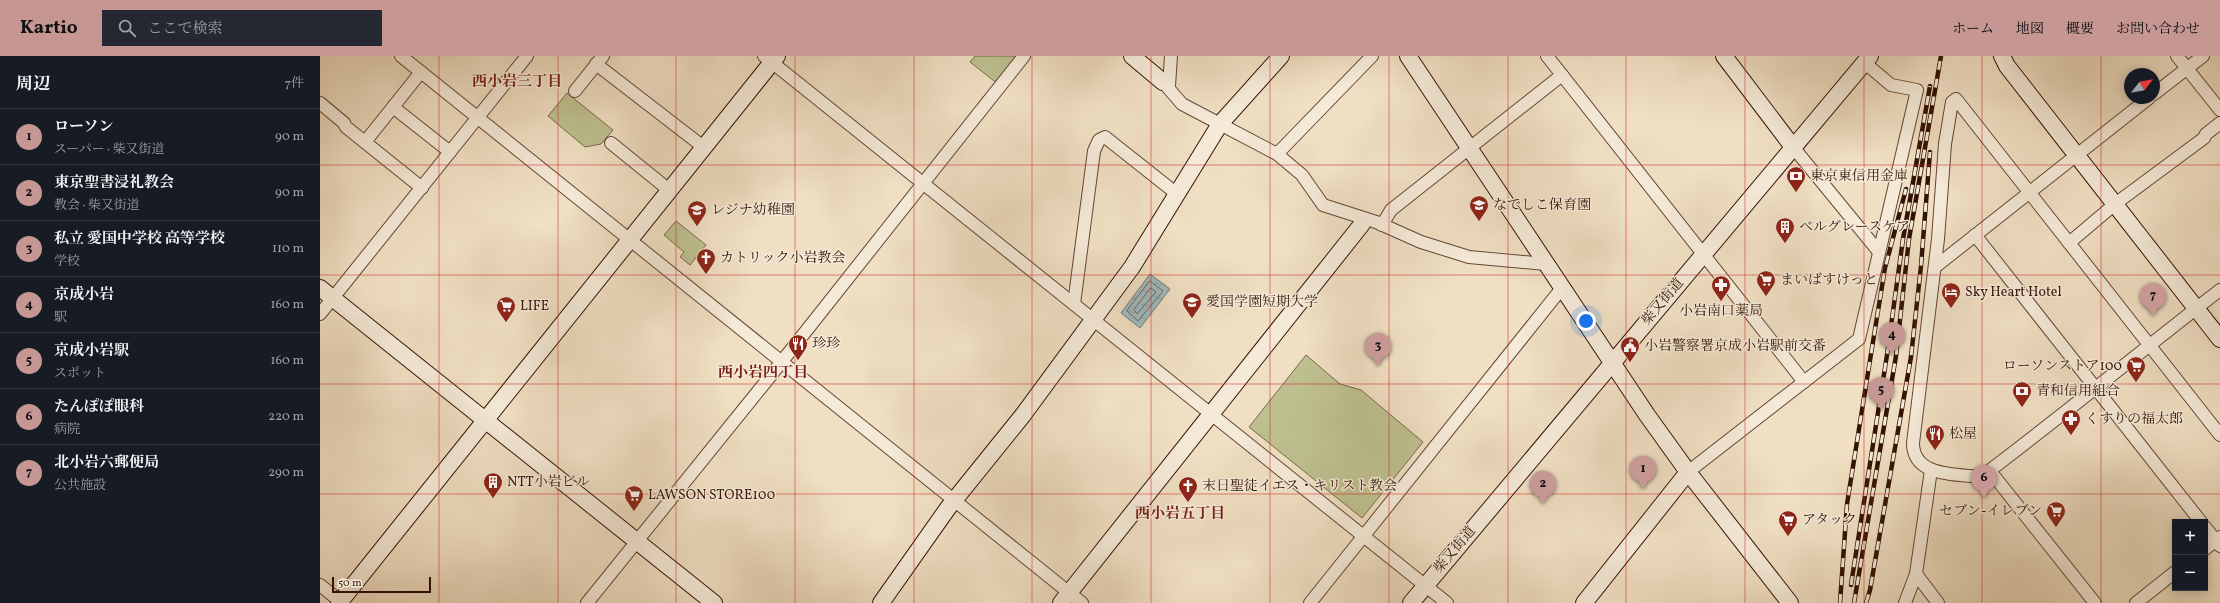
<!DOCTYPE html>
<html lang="ja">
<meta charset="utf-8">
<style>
body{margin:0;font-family:Vollkorn,"Noto Serif JP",serif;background:#242831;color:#f1f3f6}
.controls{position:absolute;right:12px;bottom:12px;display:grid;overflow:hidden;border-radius:0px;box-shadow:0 2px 10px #0003}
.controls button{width:36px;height:36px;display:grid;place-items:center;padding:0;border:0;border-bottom:1px solid #363941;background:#171b24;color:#f1f3f6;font:20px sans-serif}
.compass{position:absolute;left:1804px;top:12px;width:36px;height:36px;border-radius:50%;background:#171b24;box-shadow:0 2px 10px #0003;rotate:59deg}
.scale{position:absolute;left:12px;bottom:10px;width:99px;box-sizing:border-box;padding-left:4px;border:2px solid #341304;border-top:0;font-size:11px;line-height:14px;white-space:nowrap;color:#341304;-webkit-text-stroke:3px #f5ead8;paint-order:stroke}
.you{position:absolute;left:1266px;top:265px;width:14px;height:14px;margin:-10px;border:3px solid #fff;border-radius:50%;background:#1a73e8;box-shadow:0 0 0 6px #1a73e833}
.badge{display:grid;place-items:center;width:26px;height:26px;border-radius:50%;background:#c59692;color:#111;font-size:13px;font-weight:700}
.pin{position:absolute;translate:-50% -33px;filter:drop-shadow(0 1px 2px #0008)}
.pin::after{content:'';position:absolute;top:21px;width:14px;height:12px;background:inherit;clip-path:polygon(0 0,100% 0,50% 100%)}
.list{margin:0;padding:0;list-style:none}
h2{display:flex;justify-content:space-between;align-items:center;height:52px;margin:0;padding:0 16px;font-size:17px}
h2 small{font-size:13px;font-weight:400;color:#9ea1a6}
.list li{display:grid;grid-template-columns:26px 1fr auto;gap:12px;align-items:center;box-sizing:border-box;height:56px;padding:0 16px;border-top:1px solid #363941}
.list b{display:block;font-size:15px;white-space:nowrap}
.list p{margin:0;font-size:13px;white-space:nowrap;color:#9ea1a6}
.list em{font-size:13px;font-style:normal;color:#9ea1a6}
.icon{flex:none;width:22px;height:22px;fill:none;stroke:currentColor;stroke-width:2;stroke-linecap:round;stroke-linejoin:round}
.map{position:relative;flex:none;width:1900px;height:547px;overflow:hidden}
header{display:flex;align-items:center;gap:24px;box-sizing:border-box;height:56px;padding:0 20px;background:#c59692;color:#111}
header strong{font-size:19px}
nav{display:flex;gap:22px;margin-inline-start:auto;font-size:14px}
.search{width:280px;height:36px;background:#242831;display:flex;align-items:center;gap:10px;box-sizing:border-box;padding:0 14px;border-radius:0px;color:#9ea1a6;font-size:15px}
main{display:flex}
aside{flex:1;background:#171b24}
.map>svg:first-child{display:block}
.green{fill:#bec090;stroke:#796a4a}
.water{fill:url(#water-ripples);stroke:#747774}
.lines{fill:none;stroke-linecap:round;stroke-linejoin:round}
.shore{stroke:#6a6661;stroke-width:1}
.street-casing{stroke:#634634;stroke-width:14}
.secondary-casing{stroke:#341304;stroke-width:18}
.street{stroke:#f5ead8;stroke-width:12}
.secondary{stroke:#f5ead8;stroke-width:16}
.rail-casing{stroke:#341304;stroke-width:4.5}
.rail{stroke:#f5ead8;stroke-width:3;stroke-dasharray:9;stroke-linecap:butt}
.grid{fill:none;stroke:#d62828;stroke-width:1;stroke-opacity:0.55}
.labels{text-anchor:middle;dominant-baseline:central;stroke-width:3;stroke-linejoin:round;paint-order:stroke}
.poi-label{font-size:14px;fill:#341304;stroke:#f5ead8;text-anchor:start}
.street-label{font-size:14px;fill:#341304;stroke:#f5ead8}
.neighbourhood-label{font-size:15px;font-weight:bold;fill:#7a1f14;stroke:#f5ead8}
</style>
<header>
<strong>Kartio</strong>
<div class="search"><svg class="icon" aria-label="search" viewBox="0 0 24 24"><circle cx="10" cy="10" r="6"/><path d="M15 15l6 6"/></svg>ここで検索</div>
<nav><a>ホーム</a><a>地図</a><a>概要</a><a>お問い合わせ</a></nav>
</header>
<main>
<aside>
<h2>周辺<small>7件</small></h2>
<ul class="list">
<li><span class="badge">1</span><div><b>ローソン</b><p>スーパー · 柴又街道</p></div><em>90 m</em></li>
<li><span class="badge">2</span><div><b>東京聖書浸礼教会</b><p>教会 · 柴又街道</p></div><em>90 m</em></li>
<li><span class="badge">3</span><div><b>私立 愛国中学校 高等学校</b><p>学校</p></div><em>110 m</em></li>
<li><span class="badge">4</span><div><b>京成小岩</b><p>駅</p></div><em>160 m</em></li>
<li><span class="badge">5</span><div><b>京成小岩駅</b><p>スポット</p></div><em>160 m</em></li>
<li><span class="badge">6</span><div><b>たんぽぽ眼科</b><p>病院</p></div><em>220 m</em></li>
<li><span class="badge">7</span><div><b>北小岩六郵便局</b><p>公共施設</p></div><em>290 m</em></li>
</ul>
</aside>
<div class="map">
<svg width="1900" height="547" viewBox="0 0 1900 547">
<defs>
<pattern id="water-ripples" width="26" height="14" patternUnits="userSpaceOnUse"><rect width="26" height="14" fill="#9fbabe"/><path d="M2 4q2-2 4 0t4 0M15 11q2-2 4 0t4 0" fill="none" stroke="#8a9fa2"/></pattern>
</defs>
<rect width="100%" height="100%" fill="#f0dfc3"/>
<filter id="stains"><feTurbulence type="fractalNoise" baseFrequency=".005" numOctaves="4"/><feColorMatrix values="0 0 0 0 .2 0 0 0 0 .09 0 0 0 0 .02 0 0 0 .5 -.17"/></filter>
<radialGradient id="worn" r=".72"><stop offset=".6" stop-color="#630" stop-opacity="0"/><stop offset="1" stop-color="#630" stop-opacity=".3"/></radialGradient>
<g class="green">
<path d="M655,0H699L678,28L650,6Z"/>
<path d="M247,37L293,74L281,88L265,91L228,60Z"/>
<path d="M356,165L386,189L370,209L360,201L364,196L344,179Z"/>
<path d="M986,299L1020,328L1041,334L1103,386L1042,462L929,371Z"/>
</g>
<path class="water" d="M830,218L850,233L820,272L801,257Z"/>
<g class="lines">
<g class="shore">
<path d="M830,225L843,235L818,265L807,255Z"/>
<path d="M831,232L836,236L817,258L814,254Z"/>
</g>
<g class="street-casing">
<g id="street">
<path d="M81,0L762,547"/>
<path d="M444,0L1127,547"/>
<path d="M1227,0L1484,326"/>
<path d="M1857,0L1900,54"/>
<path d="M276,8L377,86L382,92"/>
<path d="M843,26L862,48L957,98L982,119L1003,149L1056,166L1101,186L1149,201L1226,208"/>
<path d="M849,30L851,0"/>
<path d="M255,35L283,0"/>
<path d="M1834,38L1883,0"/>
<path d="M0,47L24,67L26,71L102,132"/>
<path d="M73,51L130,96"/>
<path d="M45,86L101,16"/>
<path d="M291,87L349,134"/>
<path d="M1473,91L1559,196"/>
<path d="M957,98L1052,0"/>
<path d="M1062,169L1071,154L1242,19"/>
<path d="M1655,179L1881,466"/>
<path d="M1749,187L1795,148L1884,82L1886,78L1900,67"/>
<path d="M1615,211L1829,42"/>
<path d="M1900,234C1820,296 1742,360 1661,421C1636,418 1593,421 1593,387L1618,183L1625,88L1632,46L1636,43L1900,379"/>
<path d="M754,248L774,95L779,84L785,81L857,138"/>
<path d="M0,258L207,0"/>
<path d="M1670,415L1775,547"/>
<path d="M1368,416L1539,283L1597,34L1571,29L1545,7"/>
<path d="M1885,471L1900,490"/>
<path d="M1885,493L1900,481"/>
<path d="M1596,518L1618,547"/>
<path d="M0,529L22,547"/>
<path d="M267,547L448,323L704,0"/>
<path d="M990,547L1242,232"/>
<path d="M1585,547L1596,518L1611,414"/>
<path d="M1816,547L1855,516"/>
</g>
</g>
<g class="secondary-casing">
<g id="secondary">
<path d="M812,0L843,26"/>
<path d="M1088,0L1327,359L1368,416L1470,547"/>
<path d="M1404,0L1473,91"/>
<path d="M1682,0L1687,10L1900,283"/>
<path d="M0,232L394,547"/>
<path d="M19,547L457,0"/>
<path d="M561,547L628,452L703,359L812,211L900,68L961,0"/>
<path d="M741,547L1042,168"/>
<path d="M1091,547L1550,0"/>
<path d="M1264,547L1368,416"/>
</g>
</g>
<use href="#street" class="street"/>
<use href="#secondary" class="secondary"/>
<g class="rail-casing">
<g id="rail">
<path d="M1531,529L1567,299L1583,183L1610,30"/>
<path d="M1520,547L1527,448L1551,298L1565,212L1586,133"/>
<path d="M1534,547L1576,300L1589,183L1621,0"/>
<path d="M1546,547L1550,534L1591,301L1601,210L1610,96"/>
</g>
</g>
<use href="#rail" class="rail"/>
</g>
<path class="grid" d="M119,0V547M238,0V547M356,0V547M475,0V547M594,0V547M712,0V547M831,0V547M950,0V547M1069,0V547M1188,0V547M1306,0V547M1425,0V547M1544,0V547M1662,0V547M1781,0V547M0,109H1900M0,219H1900M0,328H1900M0,438H1900"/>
<defs>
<g id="bank-pin" transform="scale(1)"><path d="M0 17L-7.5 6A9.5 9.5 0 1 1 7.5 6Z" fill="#8f2418" stroke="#f5ead8"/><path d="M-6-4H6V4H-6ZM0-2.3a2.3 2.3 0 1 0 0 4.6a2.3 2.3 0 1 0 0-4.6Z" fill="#fff"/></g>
<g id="school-pin" transform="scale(1)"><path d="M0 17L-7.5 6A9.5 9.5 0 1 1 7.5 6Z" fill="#8f2418" stroke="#f5ead8"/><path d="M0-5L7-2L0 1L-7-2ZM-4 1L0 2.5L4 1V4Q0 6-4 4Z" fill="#fff"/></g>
<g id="building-pin" transform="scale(1)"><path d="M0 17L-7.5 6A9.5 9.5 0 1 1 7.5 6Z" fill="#8f2418" stroke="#f5ead8"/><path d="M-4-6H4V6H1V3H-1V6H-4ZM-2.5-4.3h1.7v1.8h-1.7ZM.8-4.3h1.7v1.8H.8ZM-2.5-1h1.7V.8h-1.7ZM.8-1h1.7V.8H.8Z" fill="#fff"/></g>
<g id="church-pin" transform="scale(1)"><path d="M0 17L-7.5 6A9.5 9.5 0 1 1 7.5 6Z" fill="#8f2418" stroke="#f5ead8"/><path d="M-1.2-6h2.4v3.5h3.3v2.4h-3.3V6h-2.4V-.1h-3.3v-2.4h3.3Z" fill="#fff"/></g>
<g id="supermarket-pin" transform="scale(1)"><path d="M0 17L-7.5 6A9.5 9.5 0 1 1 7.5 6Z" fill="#8f2418" stroke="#f5ead8"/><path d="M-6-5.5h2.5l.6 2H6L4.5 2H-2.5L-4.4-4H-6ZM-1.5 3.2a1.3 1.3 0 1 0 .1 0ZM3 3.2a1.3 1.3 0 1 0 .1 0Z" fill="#fff"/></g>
<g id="pharmacy-pin" transform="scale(1)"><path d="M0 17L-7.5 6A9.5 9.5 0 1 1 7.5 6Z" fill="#8f2418" stroke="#f5ead8"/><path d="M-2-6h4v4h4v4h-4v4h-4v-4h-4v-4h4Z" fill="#fff"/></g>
<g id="hotel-pin" transform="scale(1)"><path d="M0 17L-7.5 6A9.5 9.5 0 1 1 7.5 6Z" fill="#8f2418" stroke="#f5ead8"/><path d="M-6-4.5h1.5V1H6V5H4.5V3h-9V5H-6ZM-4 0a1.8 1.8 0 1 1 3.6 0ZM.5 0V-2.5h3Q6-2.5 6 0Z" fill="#fff"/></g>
<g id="university-pin" transform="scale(1)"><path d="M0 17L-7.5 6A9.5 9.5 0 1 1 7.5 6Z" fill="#8f2418" stroke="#f5ead8"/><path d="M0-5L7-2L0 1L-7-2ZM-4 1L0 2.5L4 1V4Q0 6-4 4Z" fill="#fff"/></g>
<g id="restaurant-pin" transform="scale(1)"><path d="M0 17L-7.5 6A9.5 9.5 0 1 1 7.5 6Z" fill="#8f2418" stroke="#f5ead8"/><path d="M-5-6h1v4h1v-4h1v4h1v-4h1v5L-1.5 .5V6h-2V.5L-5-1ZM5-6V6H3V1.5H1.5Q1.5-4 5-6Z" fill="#fff"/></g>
<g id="civic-pin" transform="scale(1)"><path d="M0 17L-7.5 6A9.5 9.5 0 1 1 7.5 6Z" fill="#8f2418" stroke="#f5ead8"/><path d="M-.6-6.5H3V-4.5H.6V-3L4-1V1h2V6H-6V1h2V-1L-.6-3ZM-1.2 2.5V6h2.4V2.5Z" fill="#fff"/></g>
</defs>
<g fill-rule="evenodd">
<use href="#bank-pin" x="1476" y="120"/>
<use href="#school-pin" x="1159" y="149"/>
<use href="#school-pin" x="377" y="154"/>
<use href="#building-pin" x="1465" y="171"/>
<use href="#church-pin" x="386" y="202"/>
<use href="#supermarket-pin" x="1446" y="224"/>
<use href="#pharmacy-pin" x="1401" y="229"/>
<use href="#hotel-pin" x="1631" y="236"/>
<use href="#university-pin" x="872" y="246"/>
<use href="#supermarket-pin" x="186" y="250"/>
<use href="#restaurant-pin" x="478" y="288"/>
<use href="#civic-pin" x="1310" y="290"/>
<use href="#supermarket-pin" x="1816" y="310"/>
<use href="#bank-pin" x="1702" y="335"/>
<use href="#pharmacy-pin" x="1751" y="363"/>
<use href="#restaurant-pin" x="1615" y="378"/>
<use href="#building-pin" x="173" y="426"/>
<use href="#church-pin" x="868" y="430"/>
<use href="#supermarket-pin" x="314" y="439"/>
<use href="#supermarket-pin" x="1736" y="455"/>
<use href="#supermarket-pin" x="1468" y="464"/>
</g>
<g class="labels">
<g class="poi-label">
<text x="1490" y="120">東京東信用金庫</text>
<text x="1173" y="149">なでしこ保育園</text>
<text x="391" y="154">レジナ幼稚園</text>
<text x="1479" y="171">ベルグレースケア</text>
<text x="400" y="202">カトリック小岩教会</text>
<text x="1460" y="224">まいばすけっと</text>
<text x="1645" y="236">Sky Heart Hotel</text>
<text x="886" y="246">愛国学園短期大学</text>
<text x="200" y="250">LIFE</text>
<text x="1401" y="255" text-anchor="middle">小岩南口薬局</text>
<text x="492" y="288">珍珍</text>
<text x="1324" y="290">小岩警察署京成小岩駅前交番</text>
<text x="1802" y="310" text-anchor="end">ローソンストア100</text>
<text x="1716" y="335">青和信用組合</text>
<text x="1765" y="363">くすりの福太郎</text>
<text x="1629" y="378">松屋</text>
<text x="187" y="426">NTT小岩ビル</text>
<text x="882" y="430">末日聖徒イエス・キリスト教会</text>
<text x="328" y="439">LAWSON STORE100</text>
<text x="1722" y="455" text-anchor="end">セブン-イレブン</text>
<text x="1482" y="464">アタック</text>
</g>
<g class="street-label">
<text transform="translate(1343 246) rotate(-50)">柴又街道</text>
<text transform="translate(1135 494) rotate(-50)">柴又街道</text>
</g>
<g class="neighbourhood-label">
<text x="197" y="26">西小岩三丁目</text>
<text x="443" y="317">西小岩四丁目</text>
<text x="860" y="458">西小岩五丁目</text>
</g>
</g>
<rect width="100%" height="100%" filter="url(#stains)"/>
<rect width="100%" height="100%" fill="url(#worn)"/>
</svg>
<div class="controls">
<button>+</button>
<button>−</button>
</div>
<svg class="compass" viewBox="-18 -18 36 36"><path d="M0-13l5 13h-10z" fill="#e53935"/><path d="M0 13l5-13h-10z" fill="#9ea1a6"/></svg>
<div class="scale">50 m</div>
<div class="you"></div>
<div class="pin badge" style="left:1323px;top:433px">1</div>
<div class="pin badge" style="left:1223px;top:448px">2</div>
<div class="pin badge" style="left:1058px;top:310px">3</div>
<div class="pin badge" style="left:1572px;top:299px">4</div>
<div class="pin badge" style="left:1561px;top:354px">5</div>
<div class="pin badge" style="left:1664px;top:442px">6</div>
<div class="pin badge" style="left:1833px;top:260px">7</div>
</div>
</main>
